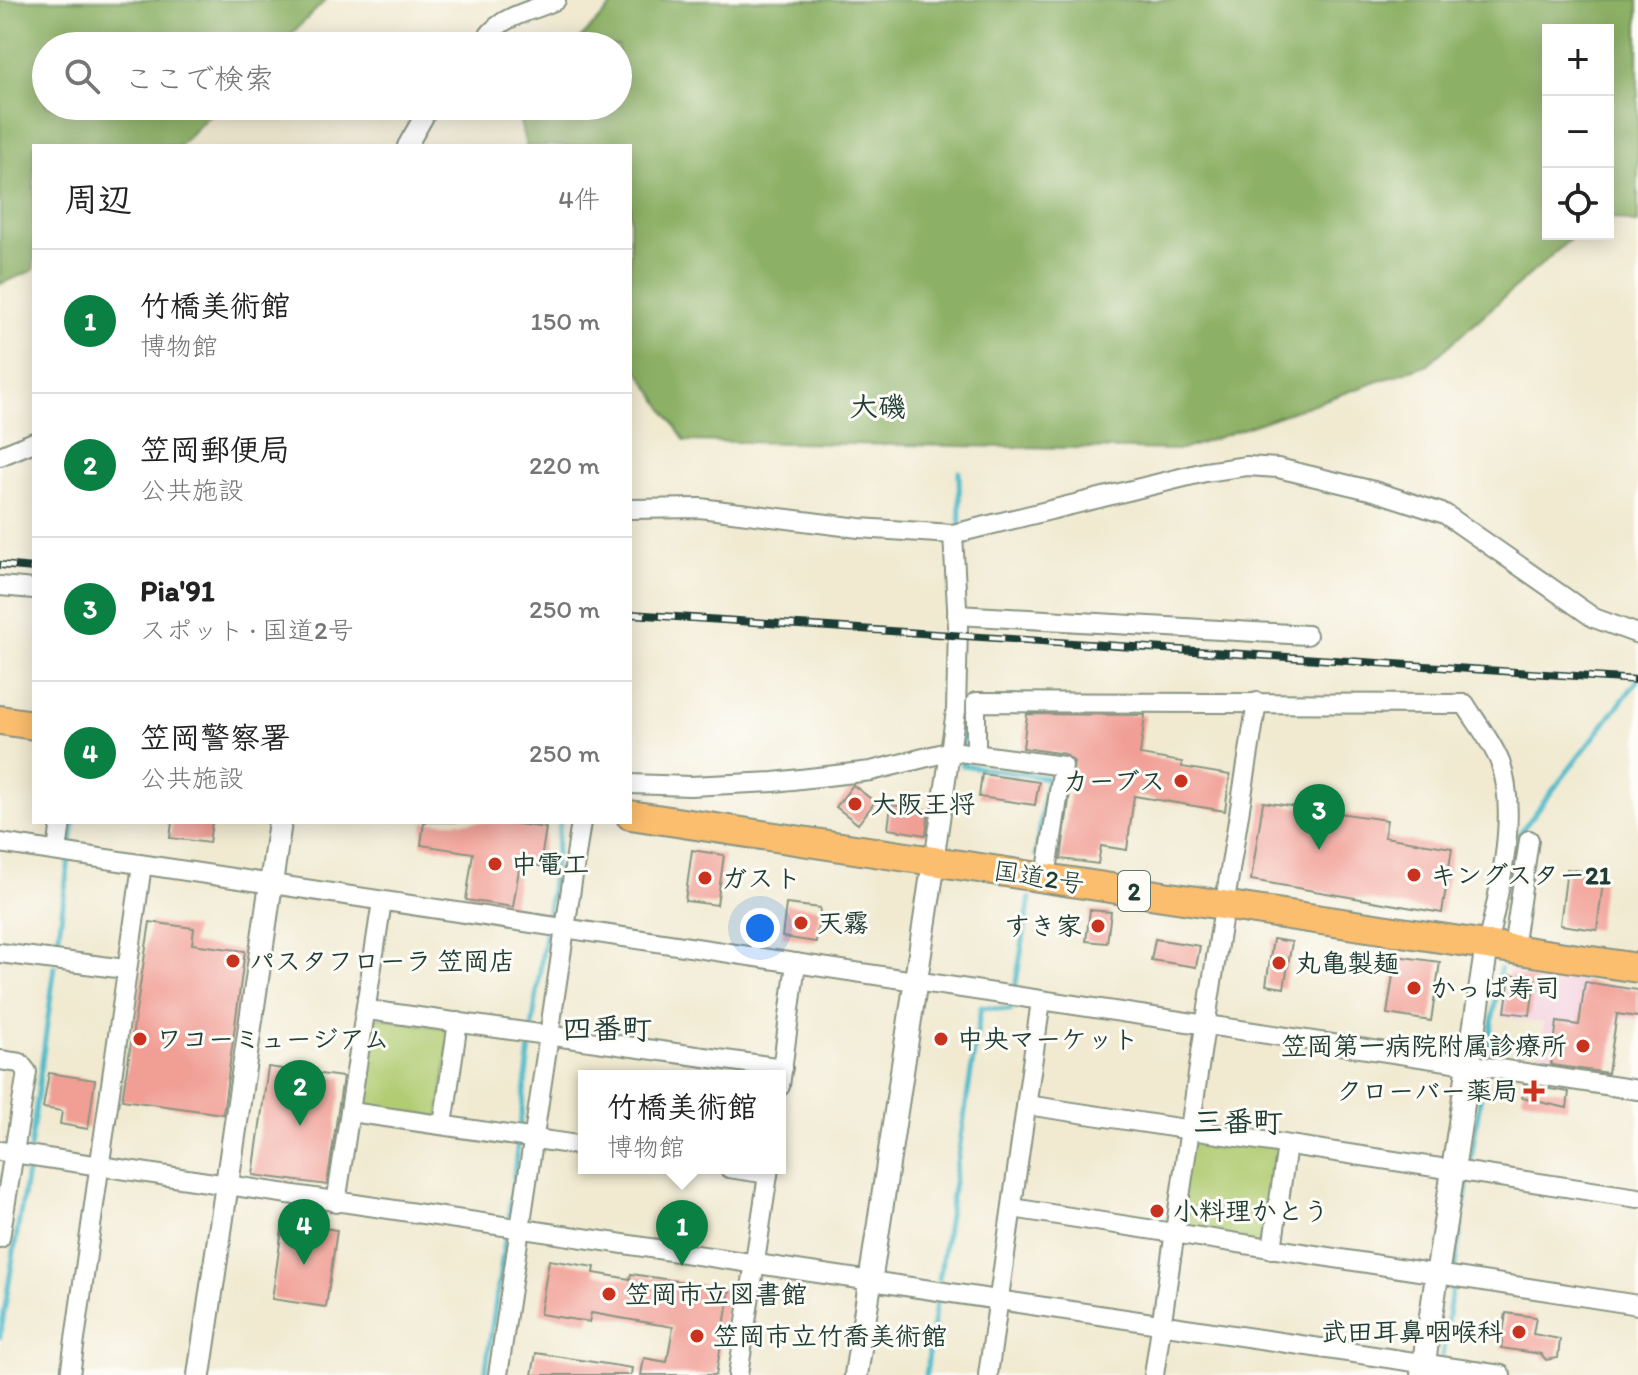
<!DOCTYPE html>
<html lang="ja">
<meta charset="utf-8">
<style>
body{margin:0;font-family:Itim,"Klee One",sans-serif;background:#f2f2f2;color:#222}
.controls{position:absolute;right:24px;top:24px;display:grid;overflow:hidden;border-radius:0px;box-shadow:0 4px 20px #0003}
.controls button{width:72px;height:72px;display:grid;place-items:center;padding:0;border:0;border-bottom:2px solid #e0e0e0;background:#fff;color:#222;font:40px sans-serif}
.you{position:absolute;left:760px;top:928px;width:28px;height:28px;margin:-20px;border:6px solid #fff;border-radius:50%;background:#1a73e8;box-shadow:0 0 0 12px #1a73e833}
.badge{display:grid;place-items:center;width:52px;height:52px;border-radius:50%;background:#0b8043;color:#fff;font-size:26px;font-weight:700}
.pin{position:absolute;translate:-50% -66px;filter:drop-shadow(0 2px 4px #0008)}
.pin::after{content:'';position:absolute;top:42px;width:28px;height:24px;background:inherit;clip-path:polygon(0 0,100% 0,50% 100%)}
.popup{position:absolute;left:578px;top:1070px;width:208px;height:104px;box-sizing:border-box;display:grid;place-content:center;border-radius:0px;background:#fff;filter:drop-shadow(0 2px 6px #0005);font-size:26px;white-space:nowrap;color:#767676}
.popup b{font-size:30px;color:#222}
.popup::after{content:'';position:absolute;left:50%;top:100%;margin-left:-16px;border:16px solid transparent;border-top-color:#fff}
.list{margin:0;padding:0;list-style:none}
h2{display:flex;justify-content:space-between;align-items:center;height:104px;margin:0;padding:0 32px;font-size:34px}
h2 small{font-size:26px;font-weight:400;color:#767676}
.list li{display:grid;grid-template-columns:52px 1fr auto;gap:24px;align-items:center;box-sizing:border-box;height:144px;padding:0 32px;border-top:2px solid #e0e0e0}
.list b{display:block;font-size:30px;white-space:nowrap}
.list p{margin:0;font-size:26px;white-space:nowrap;color:#767676}
.list em{font-size:26px;font-style:normal;color:#767676}
.icon{flex:none;width:44px;height:44px;fill:none;stroke:currentColor;stroke-width:2;stroke-linecap:round;stroke-linejoin:round}
.map{position:relative;flex:none;width:1638px;height:1375px;overflow:hidden}
.search{position:absolute;background:#fff;box-shadow:0 4px 20px #0003;left:32px;top:32px;width:600px;height:88px;display:flex;align-items:center;gap:20px;box-sizing:border-box;padding:0 28px;border-radius:44px;color:#767676;font-size:30px}
.panel{position:absolute;background:#fff;box-shadow:0 4px 20px #0003;left:32px;top:144px;width:600px;height:680px;border-radius:0px}
.map>svg:first-child{display:block}
.built{fill:#f4cfde}
.green{fill:#b1cc73;stroke:#688454;stroke-width:2}
.forest{fill:#8cb065;stroke:#56764c;stroke-width:2}
.lines{fill:none;stroke-linecap:round;stroke-linejoin:round}
.stream{stroke:#4ebac9;stroke-width:5}
.building{fill:#f19f95}
.minor-casing{stroke:#889482;stroke-width:22}
.tertiary-casing{stroke:#889482;stroke-width:26}
.trunk-casing{stroke:#889482;stroke-width:32}
.minor{stroke:#fff;stroke-width:18}
.tertiary{stroke:#fff;stroke-width:22}
.trunk{stroke:#fbbd6e;stroke-width:28}
.rail-casing{stroke:#1f3d34;stroke-width:8}
.rail{stroke:#fdfcf7;stroke-width:5;stroke-dasharray:15;stroke-linecap:butt}
.poi-dot{fill:#c8321e;stroke:#fdfcf7;stroke-width:3}
.labels{text-anchor:middle;dominant-baseline:central;stroke-width:6;stroke-linejoin:round;paint-order:stroke}
.shield{fill:#fdfcf7;stroke:#62766e;stroke-width:2}
.shield-label{font-size:24px;font-weight:bold;fill:#1f3d34}
.poi-label{font-size:26px;font-weight:bold;fill:#1f3d34;stroke:#fdfcf7;text-anchor:start}
.street-label{font-size:26px;fill:#1f3d34;stroke:#fdfcf7}
.neighbourhood-label{font-size:28px;font-weight:bold;fill:#1f3d34;stroke:#fdfcf7}
.quarter-label{font-size:30px;font-weight:bold;fill:#1f3d34;stroke:#fdfcf7}
</style>
<div class="map">
<svg width="1638" height="1375" viewBox="0 0 1638 1375">
<rect width="100%" height="100%" fill="#fdfcf7"/>
<filter id="ink" filterUnits="userSpaceOnUse"><feTurbulence type="fractalNoise" baseFrequency=".0125" numOctaves="2"/><feDisplacementMap in="SourceGraphic" scale="16" xChannelSelector="R" yChannelSelector="G"/><feConvolveMatrix kernelMatrix="1 2 1 2 8 2 1 2 1" color-interpolation-filters="sRGB"/></filter>
<filter id="wash" filterUnits="userSpaceOnUse"><feTurbulence type="fractalNoise" baseFrequency=".006" numOctaves="4" result="noise"/><feDisplacementMap in="SourceGraphic" scale="32" xChannelSelector="R" yChannelSelector="G"/><feGaussianBlur stdDeviation="1.8" result="paint"/><feColorMatrix in="noise" values="0 0 0 0 0 0 0 0 0 0 0 0 0 0 0 0 0 1.4 0 .05"/><feComposite in="paint" operator="in"/></filter>
<g filter="url(#wash)">
<rect width="100%" height="100%" fill="#f1ead1"/>
<path class="built" d="M1508,970L1638,989V1020L1618,1017L1609,1077L1538,1067L1544,1023L1501,1017Z"/>
<g class="green">
<path d="M375,1017L451,1029L439,1117L361,1106Z"/>
<path d="M1191,1130L1287,1145L1272,1249L1176,1234Z"/>
</g>
<g class="forest">
<path d="M0,0H326L279,46H46V106H219L179,146H34V270L0,284Z"/>
<path d="M618,0H1638V224L1608,217V30H1548V234H1576L1428,364L1182,450L685,441L630,358V146H526L516,106H618V46H573Z"/>
</g>
<g class="lines">
<g class="stream">
<path d="M959,472L960,525"/>
<path d="M963,716L962,765L1047,778L1036,855"/>
<path d="M70,849L74,822"/>
<path d="M1506,926L1519,834L1638,680"/>
<path d="M56,956L69,859"/>
<path d="M1015,989L1030,898"/>
<path d="M532,1029L560,823"/>
<path d="M1486,1063L1500,969"/>
<path d="M519,1132L531,1039"/>
<path d="M30,1150L55,966"/>
<path d="M509,1215L518,1142"/>
<path d="M1454,1272L1484,1073"/>
<path d="M939,1280L981,1007L1010,1010L1013,1007"/>
<path d="M0,1337L29,1160"/>
<path d="M1442,1356L1453,1282"/>
<path d="M485,1375L505,1239"/>
<path d="M926,1375L936,1303"/>
</g>
</g>
<g id="blocks">
<g class="building">
<path d="M1027,714L1145,715L1140,755L1182,762V767L1230,775L1225,811L1134,796L1127,850L1101,846L1098,864L1061,859L1074,762L1065,754L1023,748Z"/>
<path d="M982,774L1039,782L1035,805L979,797Z"/>
<path d="M853,785L875,802L858,824L836,807Z"/>
<path d="M1263,802L1387,820L1384,837L1452,848L1442,913L1251,880Z"/>
<path d="M891,805L929,810L926,835L888,829Z"/>
<path d="M172,822H212L209,843L170,838Z"/>
<path d="M424,822H505L546,828L540,866L520,863L513,907L466,900L473,853L421,845Z"/>
<path d="M692,850L724,855L717,905L685,901Z"/>
<path d="M1567,869L1604,874L1597,930L1560,925Z"/>
<path d="M786,904L820,908L816,942L782,937Z"/>
<path d="M1090,910L1111,912L1107,943L1086,941Z"/>
<path d="M150,922L194,928L192,944L245,951L223,1114L122,1100Z"/>
<path d="M1155,939L1200,946L1196,967L1151,960Z"/>
<path d="M1273,939L1292,942L1284,988L1266,985Z"/>
<path d="M1396,956L1440,962L1431,1021L1387,1014Z"/>
<path d="M1510,975L1535,979L1530,1015L1505,1012Z"/>
<path d="M1585,982L1638,990V1017L1617,1014L1608,1073L1551,1065L1557,1022L1579,1025Z"/>
<path d="M268,1067L343,1077L327,1185L253,1175Z"/>
<path d="M49,1073L95,1080L88,1129L60,1124L62,1111L43,1108Z"/>
<path d="M1524,1085L1569,1092L1567,1108L1522,1098Z"/>
<path d="M283,1222L337,1230L326,1307L272,1299Z"/>
<path d="M549,1260L595,1267L594,1273L630,1279L631,1274L730,1289L716,1375H641L644,1358L667,1362L673,1327L591,1313L589,1322L540,1314Z"/>
<path d="M1506,1313L1536,1317L1533,1334L1560,1339L1558,1358L1546,1360L1541,1354L1501,1348Z"/>
<path d="M536,1353L632,1368L631,1375H532Z"/>
</g>
</g>
</g>
<g filter="url(#ink)">
<use href="#blocks" fill-opacity="0" stroke="#889482" stroke-width="2"/>
<g class="lines">
<g class="minor-casing">
<g id="minor">
<path d="M482,46C497,15 526,14 556,0"/>
<path d="M407,146L430,106"/>
<path d="M0,456L34,442"/>
<path d="M630,509L700,508L859,528L953,534L1205,472L1247,466L1278,468L1374,491L1445,514L1594,618L1638,634"/>
<path d="M0,586L34,589"/>
<path d="M957,615L1307,635"/>
<path d="M976,752V702L1465,704C1476,722 1492,742 1500,762C1519,813 1499,893 1487,945"/>
<path d="M630,784L690,786L774,782L871,771L952,751L1063,766L1046,877"/>
<path d="M0,843L1638,1090"/>
<path d="M57,851L61,822"/>
<path d="M934,861L956,711L958,626L953,534"/>
<path d="M1513,949L1529,840"/>
<path d="M0,953L125,969"/>
<path d="M368,1010L783,1068"/>
<path d="M0,1060L20,1063L27,1072L0,1238"/>
<path d="M780,1086L796,963"/>
<path d="M1027,1105L1638,1198"/>
<path d="M351,1112L584,1146"/>
<path d="M443,1125L458,1022"/>
<path d="M0,1151L1501,1375"/>
<path d="M729,1168L768,1174"/>
<path d="M336,1203L382,901"/>
<path d="M1012,1208L1638,1305"/>
<path d="M1272,1249L1287,1145"/>
<path d="M70,1375L142,865"/>
<path d="M498,1375L581,822"/>
<path d="M738,1375L769,1168"/>
<path d="M988,1375L1041,1001"/>
<path d="M1154,1375L1205,1026L1257,702"/>
</g>
</g>
<g class="tertiary-casing">
<g id="tertiary">
<path d="M199,1375L280,822"/>
<path d="M856,1375L934,861"/>
<path d="M1422,1375L1487,945"/>
</g>
</g>
<g class="trunk-casing">
<g id="trunk">
<path d="M0,720L34,725"/>
<path d="M630,815L1638,968"/>
</g>
</g>
<use href="#minor" class="minor"/>
<use href="#tertiary" class="tertiary"/>
<use href="#trunk" class="trunk"/>
<g class="rail-casing">
<g id="rail">
<path d="M0,565L34,568"/>
<path d="M630,614L1638,680"/>
</g>
</g>
<use href="#rail" class="rail"/>
</g>
</g>
<g class="poi-dot">
<circle cx="1181" cy="781" r="8"/>
<circle cx="855" cy="804" r="8"/>
<circle cx="495" cy="864" r="8"/>
<circle cx="1414" cy="875" r="8"/>
<circle cx="705" cy="878" r="8"/>
<circle cx="801" cy="923" r="8"/>
<circle cx="1098" cy="926" r="8"/>
<circle cx="233" cy="961" r="8"/>
<circle cx="1279" cy="963" r="8"/>
<circle cx="1414" cy="988" r="8"/>
<circle cx="140" cy="1039" r="8"/>
<circle cx="941" cy="1039" r="8"/>
<circle cx="1583" cy="1046" r="8"/>
<path d="M1530 1079h8v8h8v8h-8v8h-8v-8h-8v-8h8z"/>
<circle cx="1157" cy="1211" r="8"/>
<circle cx="609" cy="1294" r="8"/>
<circle cx="1519" cy="1332" r="8"/>
<circle cx="697" cy="1336" r="8"/>
</g>
<g class="labels">
<rect class="shield" x="1118" y="871" width="32" height="40" rx="6"/>
<g class="shield-label">
<text x="1134" y="891">2</text>
</g>
<g class="poi-label">
<text x="1165" y="781" text-anchor="end">カーブス</text>
<text x="871" y="804">大阪王将</text>
<text x="511" y="864">中電工</text>
<text x="1430" y="875">キングスター21</text>
<text x="721" y="878">ガスト</text>
<text x="817" y="923">天霧</text>
<text x="1082" y="926" text-anchor="end">すき家</text>
<text x="249" y="961">パスタフローラ 笠岡店</text>
<text x="1295" y="963">丸亀製麺</text>
<text x="1430" y="988">かっぱ寿司</text>
<text x="156" y="1039">ワコーミュージアム</text>
<text x="957" y="1039">中央マーケット</text>
<text x="1567" y="1046" text-anchor="end">笠岡第一病院附属診療所</text>
<text x="1518" y="1091" text-anchor="end">クローバー薬局</text>
<text x="1173" y="1211">小料理かとう</text>
<text x="625" y="1294">笠岡市立図書館</text>
<text x="1503" y="1332" text-anchor="end">武田耳鼻咽喉科</text>
<text x="713" y="1336">笠岡市立竹喬美術館</text>
</g>
<g class="street-label">
<text transform="translate(1039 877) rotate(9)">国道2号</text>
</g>
<g class="neighbourhood-label">
<text x="878" y="406">大磯</text>
</g>
<g class="quarter-label">
<text x="607" y="1028">四番町</text>
<text x="1238" y="1121">三番町</text>
</g>
</g>
</svg>
<div class="controls">
<button>+</button>
<button>−</button>
<button><svg class="icon" aria-label="locate" viewBox="0 0 24 24"><circle cx="12" cy="12" r="6"/><path d="M12 2v4M12 18v4M2 12h4M18 12h4"/></svg></button>
</div>
<div class="you"></div>
<div class="pin badge" style="left:682px;top:1266px">1</div>
<div class="popup"><b>竹橋美術館</b>博物館</div>
<div class="pin badge" style="left:300px;top:1126px">2</div>
<div class="pin badge" style="left:1319px;top:850px">3</div>
<div class="pin badge" style="left:304px;top:1265px">4</div>
<div class="search"><svg class="icon" aria-label="search" viewBox="0 0 24 24"><circle cx="10" cy="10" r="6"/><path d="M15 15l6 6"/></svg>ここで検索</div>
<section class="panel">
<h2>周辺<small>4件</small></h2>
<ul class="list">
<li><span class="badge">1</span><div><b>竹橋美術館</b><p>博物館</p></div><em>150 m</em></li>
<li><span class="badge">2</span><div><b>笠岡郵便局</b><p>公共施設</p></div><em>220 m</em></li>
<li><span class="badge">3</span><div><b>Pia'91</b><p>スポット · 国道2号</p></div><em>250 m</em></li>
<li><span class="badge">4</span><div><b>笠岡警察署</b><p>公共施設</p></div><em>250 m</em></li>
</ul>
</section>
</div>
